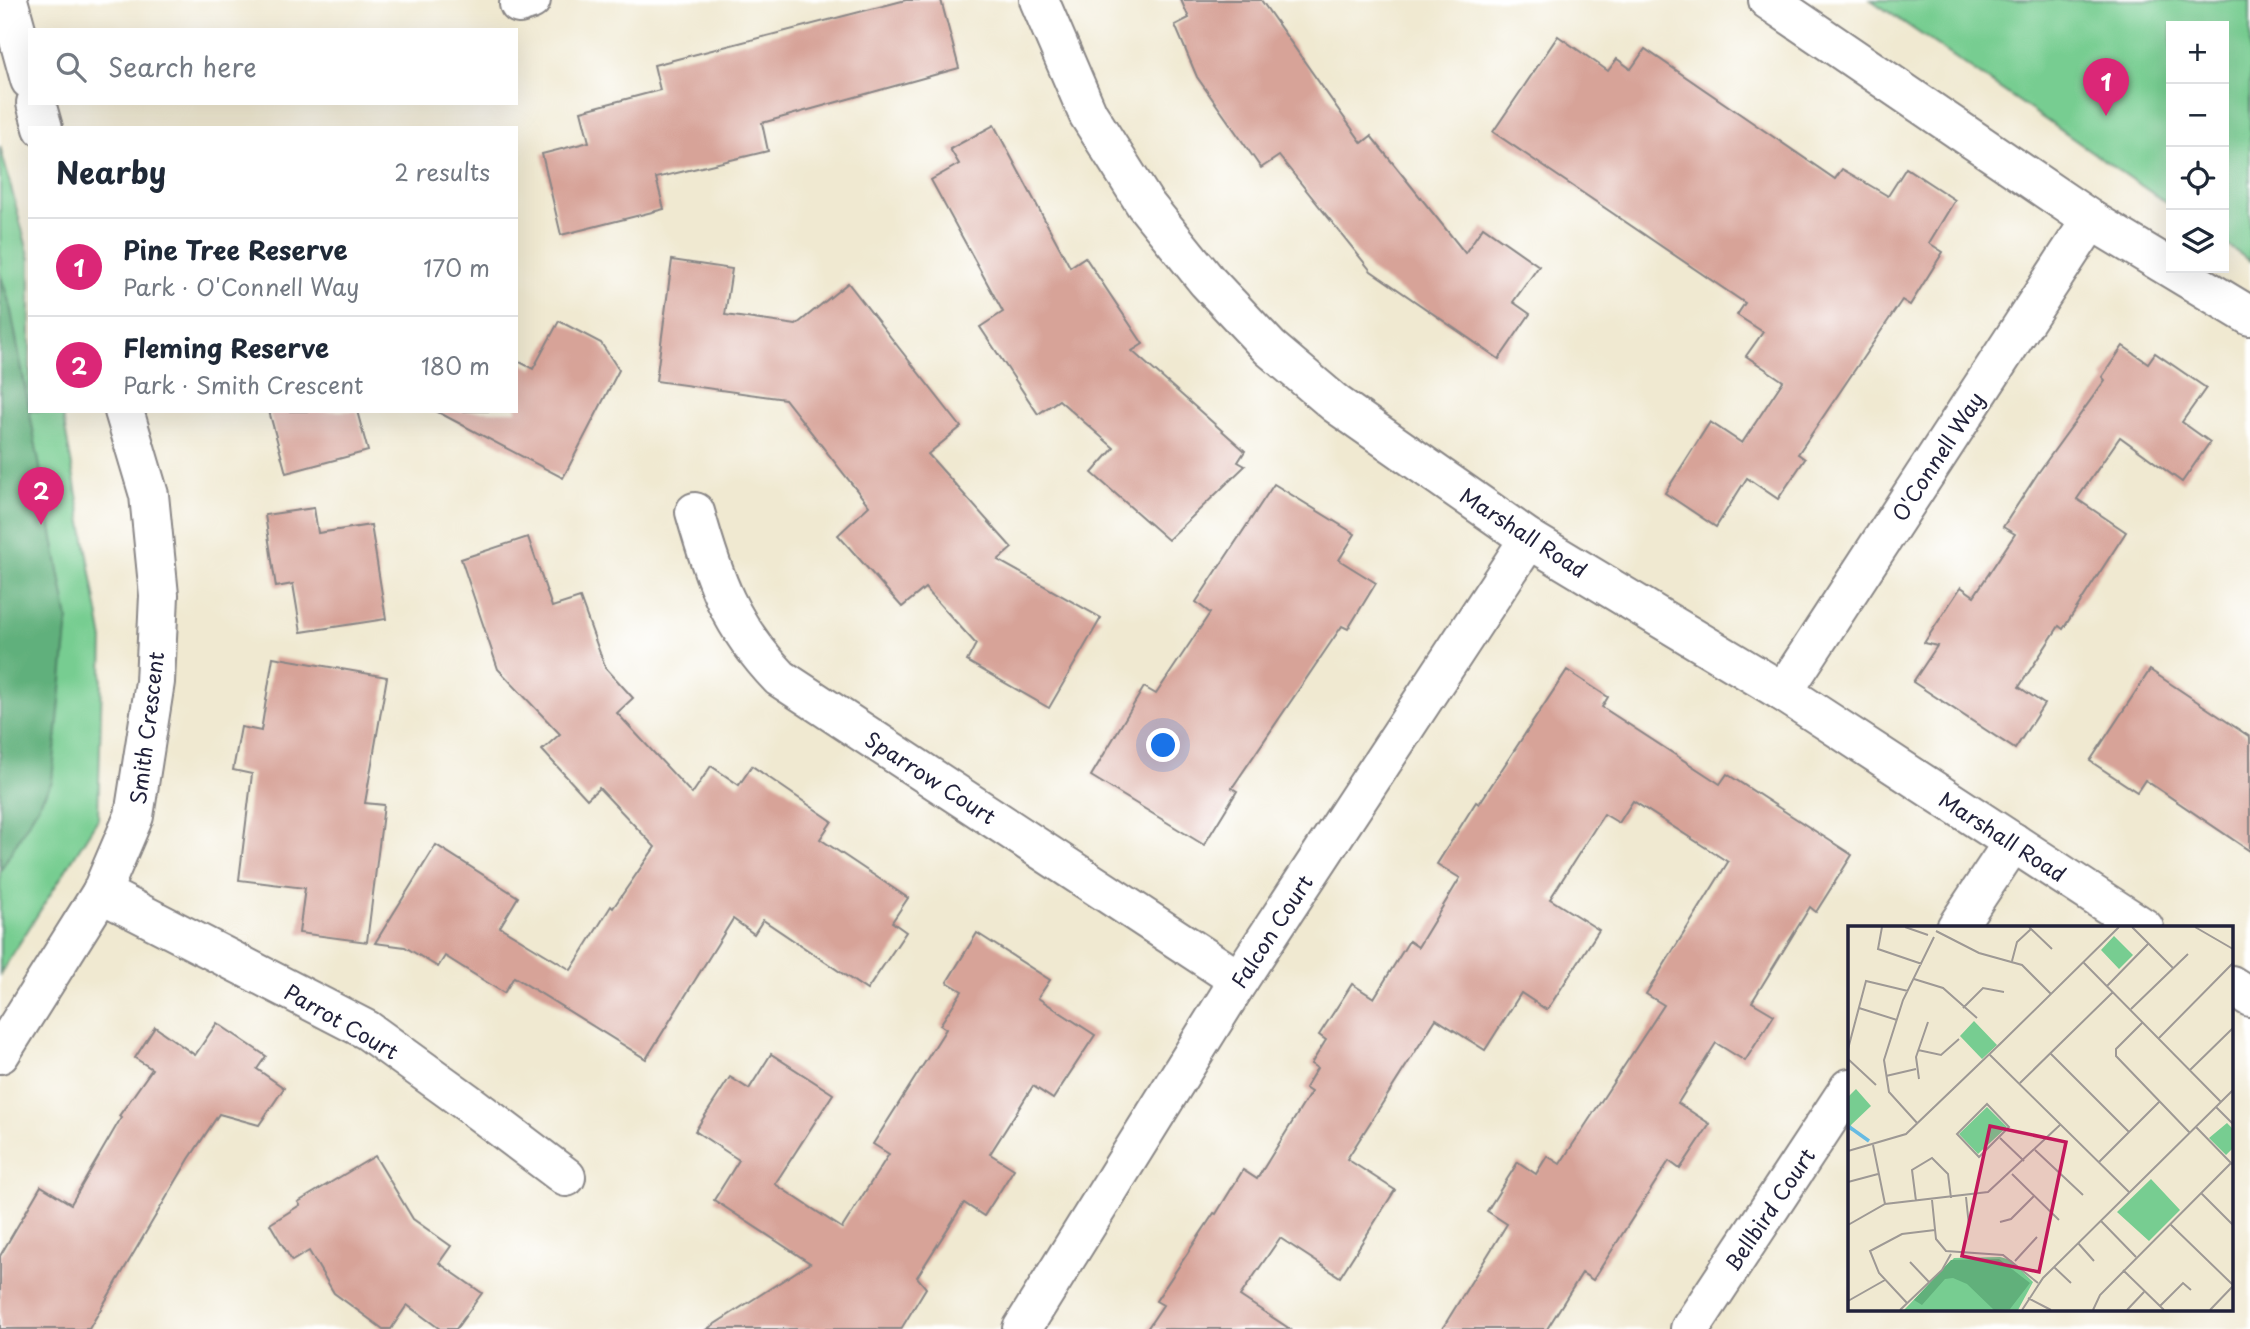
<!DOCTYPE html>
<meta charset="utf-8">
<style>
body{margin:0;font-family:"Playpen Sans",sans-serif;background:#f6f6f7;color:#1f2937}
.controls{position:absolute;right:21px;top:21px;display:grid;overflow:hidden;border-radius:0px;box-shadow:0 7px 28px #0002}
.controls button{width:63px;height:63px;display:grid;place-items:center;padding:0;border:0;border-bottom:2px solid #e0e1e3;background:#fff;color:#1f2937;font:35px sans-serif}
.you{position:absolute;left:1164px;top:746px;width:24px;height:24px;margin:-18px;border:5px solid #fff;border-radius:50%;background:#1a73e8;box-shadow:0 0 0 10px #1a73e833}
.badge{display:grid;place-items:center;width:46px;height:46px;border-radius:50%;background:#db2777;color:#fff;font-size:23px;font-weight:700}
.pin{position:absolute;translate:-50% -58px;filter:drop-shadow(0 2px 4px #0008)}
.pin::after{content:'';position:absolute;top:37px;width:24px;height:21px;background:inherit;clip-path:polygon(0 0,100% 0,50% 100%)}
.list{margin:0;padding:0;list-style:none}
h2{display:flex;justify-content:space-between;align-items:center;height:91px;margin:0;padding:0 28px;font-size:30px}
h2 small{font-size:23px;font-weight:400;color:#747a83}
.list li{display:grid;grid-template-columns:46px 1fr auto;gap:21px;align-items:center;box-sizing:border-box;height:98px;padding:0 28px;border-top:2px solid #e0e1e3}
.list b{display:block;font-size:26px;white-space:nowrap}
.list p{margin:0;font-size:23px;white-space:nowrap;color:#747a83}
.list em{font-size:23px;font-style:normal;color:#747a83}
.icon{flex:none;width:38px;height:38px;fill:none;stroke:currentColor;stroke-width:2;stroke-linecap:round;stroke-linejoin:round}
.map{position:relative;flex:none;width:2250px;height:1329px;overflow:hidden}
.search{position:absolute;background:#fff;box-shadow:0 7px 28px #0002;left:28px;top:28px;width:490px;height:77px;display:flex;align-items:center;gap:18px;box-sizing:border-box;padding:0 24px;border-radius:0px;color:#747a83;font-size:26px}
.panel{position:absolute;background:#fff;box-shadow:0 7px 28px #0002;left:28px;top:126px;width:490px;height:287px;border-radius:0px}
.map>svg:first-child{display:block}
.green{fill:#77cd91;stroke:#4c7866;stroke-width:2}
.forest{fill:#61b07b;stroke:#42695b;stroke-width:2}
.building{fill:#d7a398}
.lines{fill:none;stroke-linecap:round;stroke-linejoin:round}
.street-casing{stroke:#898686;stroke-width:42}
.street{stroke:#fff;stroke-width:38}
.labels{text-anchor:middle;dominant-baseline:central;stroke-width:5;stroke-linejoin:round;paint-order:stroke}
.street-label{font-size:21px;fill:#22223b;stroke:#fff}
.inset-river{fill:none;stroke:#67bbe3;stroke-width:3.5}
.inset-road{fill:none;stroke:#9e9995;stroke-width:2}
.view{fill:#c2185b;fill-opacity:0.15;stroke:#c2185b;stroke-width:3.5}
.inset-edge{fill:none;stroke:#22223b;stroke-width:3.5}
</style>
<div class="map">
<svg width="2250" height="1329" viewBox="0 0 2250 1329">
<rect width="100%" height="100%" fill="#fff"/>
<filter id="ink" filterUnits="userSpaceOnUse"><feTurbulence type="fractalNoise" baseFrequency=".0143" numOctaves="2"/><feDisplacementMap in="SourceGraphic" scale="14" xChannelSelector="R" yChannelSelector="G"/><feConvolveMatrix kernelMatrix="1 2 1 2 8 2 1 2 1" color-interpolation-filters="sRGB"/></filter>
<filter id="wash" filterUnits="userSpaceOnUse"><feTurbulence type="fractalNoise" baseFrequency=".00686" numOctaves="4" result="noise"/><feDisplacementMap in="SourceGraphic" scale="28" xChannelSelector="R" yChannelSelector="G"/><feGaussianBlur stdDeviation="1.57" result="paint"/><feColorMatrix in="noise" values="0 0 0 0 0 0 0 0 0 0 0 0 0 0 0 0 0 1.4 0 .05"/><feComposite in="paint" operator="in"/></filter>
<g filter="url(#wash)">
<rect width="100%" height="100%" fill="#f0e9d1"/>
<g class="green">
<path d="M1871,0H2250V261L2224,243V26H2171V206Z"/>
<path d="M0,146L30,259V411H62L103,640L98,819L0,974Z"/>
</g>
<path class="forest" d="M0,273L10,305L68,619L52,782L0,871Z"/>
<g id="blocks">
<g class="building">
<path d="M906,0H941L959,68L762,123L768,151L656,178L664,209L561,235L542,154L589,142L581,111L660,90L654,65Z"/>
<path d="M1181,0H1261L1362,143L1371,136L1465,253L1483,227L1539,266L1513,302L1530,314L1499,359L1371,271L1279,156L1261,168L1197,77L1175,25L1189,18Z"/>
<path d="M1558,36L1608,71L1617,59L1631,69L1645,49L1835,179L1842,169L1888,196L1906,168L1955,200L1929,243L1943,252L1910,305L1902,300L1798,454L1805,459L1778,499L1747,478L1716,527L1665,493L1710,422L1742,443L1783,381L1746,356L1763,332L1737,315L1745,303L1493,132Z"/>
<path d="M994,125L1070,267L1085,257L1143,344L1132,351L1245,451L1238,462L1245,466L1168,540L1092,473L1114,448L1059,400L1038,414L980,327L1003,312L931,180L959,164L950,149Z"/>
<path d="M672,260L732,269L725,315L796,325L848,283L961,427L928,454L1012,548L998,560L1101,618L1049,708L967,661L976,644L925,588L902,607L838,535L869,506L785,399L656,381Z"/>
<path d="M559,321L601,343L619,370L563,478L436,411H516V360L533,369Z"/>
<path d="M2123,346L2148,363L2155,353L2206,388L2182,422L2210,442L2182,482L2120,437L2077,499L2126,532L2063,629L2059,626L2019,687L2044,704L2015,749L1913,682L1937,646L1924,643L1961,587L1974,596L2015,534L2003,527L2038,473L2105,380L2102,377Z"/>
<path d="M269,411H357L368,451L286,473Z"/>
<path d="M1274,484L1355,534L1339,560L1376,583L1348,629L1342,626L1232,788L1237,791L1204,845L1091,776L1144,687L1156,694L1210,613L1196,602Z"/>
<path d="M314,508L318,533L371,525L386,619L301,632L293,584L276,587L265,515Z"/>
<path d="M528,537L552,607L580,598L605,667L633,698L617,713L692,794L711,766L739,785L752,766L832,821L820,839L908,898L892,922L906,932L867,990L763,920L754,934L733,919L646,1059L514,977L504,993L445,956L438,967L405,947L375,943L436,845L518,897L500,927L571,970L611,906L613,908L655,847L599,788L587,799L542,750L560,734L498,669L461,559Z"/>
<path d="M273,657L387,677L365,803L384,805L367,942L299,933L305,888L239,880L252,774L233,770L241,727L261,731Z"/>
<path d="M1567,670L1608,697L1602,707L1720,784L1727,774L1852,855L1816,912L1810,907L1752,1002L1774,1015L1745,1061L1716,1043L1678,1103L1710,1124L1680,1169L1669,1161L1593,1280L1582,1273L1547,1329H1442L1507,1224L1487,1211L1518,1162L1536,1174L1547,1156L1560,1164L1664,1005L1646,994L1728,862L1633,801L1619,823L1604,814L1550,899L1599,930L1547,1010L1521,993L1485,1050L1436,1019L1347,1159L1395,1190L1340,1277L1280,1238L1240,1296L1290,1329H1147L1163,1305L1156,1301L1214,1213L1216,1214L1243,1170L1257,1179L1311,1092L1305,1088L1317,1068L1311,1064L1326,1040L1319,1035L1352,984L1374,998L1409,941L1418,947L1460,878L1437,864L1476,802L1479,804Z"/>
<path d="M2150,670L2250,737V851L2145,780L2137,792L2090,761Z"/>
<path d="M977,933L1050,980L1038,998L1095,1035L1053,1099L1033,1086L990,1154L1014,1169L984,1216L964,1203L917,1277L926,1288L901,1329H707L810,1263L714,1200L739,1160L695,1131L730,1077L749,1089L771,1054L833,1094L775,1184L842,1228L889,1154L873,1144L946,1029L940,1025L962,991L947,982Z"/>
<path d="M217,1023L266,1056L257,1069L284,1088L259,1125L219,1114L189,1159L89,1329H0V1256L41,1186L71,1204L121,1118L119,1116L152,1069L135,1058L155,1027L195,1055Z"/>
<path d="M375,1156L413,1219L451,1246L439,1263L482,1293L456,1329H440L407,1305L391,1329H383L334,1293L309,1251L292,1261L270,1224L300,1205L298,1202Z"/>
</g>
</g>
</g>
<g filter="url(#ink)">
<use href="#blocks" fill-opacity="0" stroke="#898686" stroke-width="2"/>
<g class="lines">
<g class="street-casing">
<g id="street">
<path d="M8,0L30,80"/>
<path d="M1039,0L1088,114L1145,204L1207,281L1270,348L1336,404L1529,539L1783,692L2144,928"/>
<path d="M1768,0L2091,220L2250,316"/>
<path d="M519,4L531,0"/>
<path d="M36,103L43,128"/>
<path d="M695,512C714,580 730,626 780,678L1239,980"/>
<path d="M1783,692L2091,220"/>
<path d="M101,893L367,1030L468,1103L566,1177"/>
<path d="M1956,928L2013,842"/>
<path d="M2231,985L2250,997"/>
<path d="M0,1054L101,893L134,816L155,682L159,595L149,495L124,411"/>
<path d="M1022,1329L1239,980L1529,539"/>
<path d="M1690,1329L1849,1088"/>
</g>
</g>
<use href="#street" class="street"/>
</g>
</g>
<g class="labels">
<g class="street-label">
<text transform="translate(1937 456) rotate(-57)">O'Connell Way</text>
<text transform="translate(1524 532) rotate(33)">Marshall Road</text>
<text transform="translate(146 728) rotate(-83)">Smith Crescent</text>
<text transform="translate(931 777) rotate(33)">Sparrow Court</text>
<text transform="translate(2003 836) rotate(33)">Marshall Road</text>
<text transform="translate(1271 931) rotate(-57)">Falcon Court</text>
<text transform="translate(342 1021) rotate(30)">Parrot Court</text>
<text transform="translate(1769 1209) rotate(-56)">Bellbird Court</text>
</g>
</g>
<g transform="translate(1848 926)">
<rect width="385" height="385" fill="#f0e9d1"/>
<path d="M266,10L285,29L271,43L253,24ZM126,95L149,119L134,133L112,110ZM8,163L23,180L3,199L4,205L0,203V171ZM139,181L159,201L130,228L111,208ZM379,197L385,203V222L378,229L361,212ZM303,253L332,284L301,315L269,286ZM152,331L163,334L185,356L170,384H56L106,332Z" fill="#77cd91"/>
<path d="M151,333L182,357L162,383L146,384L119,358L105,352L97,353L74,379L66,374L103,334Z" fill="#61b07b"/>
<path class="inset-river" d="M0,200L21,215"/>
<path class="inset-road" d="M34,1L30,23L74,38M57,1L80,9M181,1L204,23M284,1L325,42M347,1L385,23M88,5L131,27L174,39L203,68M164,35L169,16L183,3M235,36L373,176M66,53L95,62L129,92M259,60L300,18M11,82L49,94M115,82L135,62L156,66M283,83L340,28M295,96L268,123V130L342,207M311,112L385,37M151,119L271,1M0,123L18,55L60,65M70,124L93,129L111,113M202,127L281,206M141,128L282,267M0,133L28,159M342,144L385,102M38,150L68,143M71,153L68,131L80,96M172,157L265,66M139,178L161,201L131,231L109,208ZM368,181L385,198M70,198L41,166L36,134L55,74L86,11M348,201L385,239M152,212L176,235M25,219L37,278M187,224L235,269M0,225L58,208L153,117M251,236L311,176M164,248L211,294M0,256L30,248M353,267L385,299M118,271L121,300M84,274L88,313L98,325L155,329L190,357M68,275L64,244L84,232L100,248L103,272M253,295L288,331M152,296L163,293L186,270M322,298L385,359M0,299L37,278L140,266L213,198M230,317L246,335M167,335L189,311M62,336L81,356M206,341L223,357M275,344L316,384M180,372L203,384M0,375L37,354M59,377L31,347L22,325L54,308L87,304M312,380L335,357L343,364M52,384L94,344L103,328M174,384L195,352L385,164M245,384L252,369L383,237M279,384L296,366M362,384L385,360"/>
<path class="view" d="M142,200L218,216L191,346L114,330Z"/>
<rect width="385" height="385" class="inset-edge"/>
</g>
</svg>
<div class="controls">
<button>+</button>
<button>−</button>
<button><svg class="icon" aria-label="locate" viewBox="0 0 24 24"><circle cx="12" cy="12" r="6"/><path d="M12 2v4M12 18v4M2 12h4M18 12h4"/></svg></button>
<button><svg class="icon" aria-label="layers" viewBox="0 0 24 24"><path d="M12 4l9 5-9 5-9-5zM3 14l9 5 9-5"/></svg></button>
</div>
<div class="you"></div>
<div class="pin badge" style="left:2106px;top:116px">1</div>
<div class="pin badge" style="left:41px;top:525px">2</div>
<div class="search"><svg class="icon" aria-label="search" viewBox="0 0 24 24"><circle cx="10" cy="10" r="6"/><path d="M15 15l6 6"/></svg>Search here</div>
<section class="panel">
<h2>Nearby<small>2 results</small></h2>
<ul class="list">
<li><span class="badge">1</span><div><b>Pine Tree Reserve</b><p>Park · O'Connell Way</p></div><em>170 m</em></li>
<li><span class="badge">2</span><div><b>Fleming Reserve</b><p>Park · Smith Crescent</p></div><em>180 m</em></li>
</ul>
</section>
</div>
